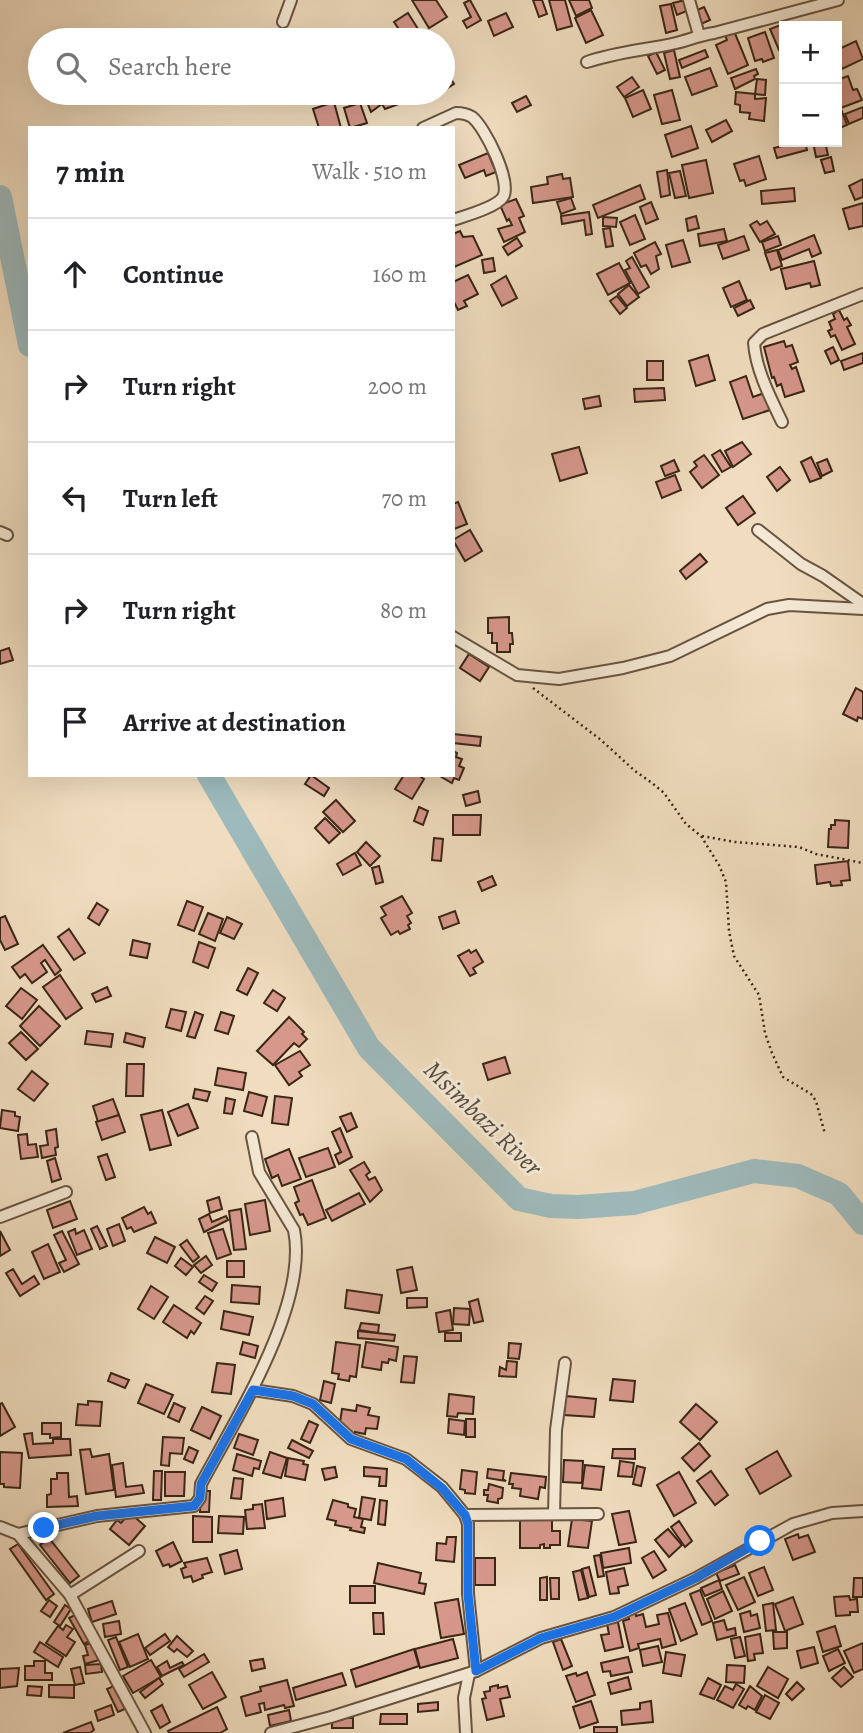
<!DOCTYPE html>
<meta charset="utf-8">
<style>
body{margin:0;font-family:Alegreya,serif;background:#f6f6f6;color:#202124}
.controls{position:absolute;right:21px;top:21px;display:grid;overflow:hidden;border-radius:0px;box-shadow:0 7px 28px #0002}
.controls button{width:63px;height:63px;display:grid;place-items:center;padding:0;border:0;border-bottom:2px solid #e0e0e0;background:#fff;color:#202124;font:35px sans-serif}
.stop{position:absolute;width:21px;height:21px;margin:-16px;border:5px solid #1a73e8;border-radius:50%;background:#fff}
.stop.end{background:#1a73e8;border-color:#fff;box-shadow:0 2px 7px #0008}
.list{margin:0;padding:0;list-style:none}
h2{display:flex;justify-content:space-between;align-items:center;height:91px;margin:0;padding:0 28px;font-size:30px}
h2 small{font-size:23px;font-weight:400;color:#757577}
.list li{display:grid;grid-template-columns:46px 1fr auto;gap:21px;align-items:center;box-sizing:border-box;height:112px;padding:0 28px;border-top:2px solid #e0e0e0}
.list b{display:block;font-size:26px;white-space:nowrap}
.list em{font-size:23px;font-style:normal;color:#757577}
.icon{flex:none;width:38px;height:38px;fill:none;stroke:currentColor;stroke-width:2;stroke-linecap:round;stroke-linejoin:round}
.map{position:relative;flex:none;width:863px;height:1733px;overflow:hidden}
.search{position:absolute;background:#fff;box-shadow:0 7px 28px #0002;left:28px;top:28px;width:427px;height:77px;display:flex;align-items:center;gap:18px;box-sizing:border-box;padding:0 24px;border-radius:38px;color:#757577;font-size:26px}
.panel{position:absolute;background:#fff;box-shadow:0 7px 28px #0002;left:28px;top:126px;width:427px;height:651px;border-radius:0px}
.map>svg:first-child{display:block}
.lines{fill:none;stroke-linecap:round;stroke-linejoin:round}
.river{stroke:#9ebabc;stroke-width:24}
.building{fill:#d7988c;stroke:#3a2616;stroke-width:2}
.street-casing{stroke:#685440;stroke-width:14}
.path{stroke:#3a2616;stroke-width:2.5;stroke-dasharray:2 3.5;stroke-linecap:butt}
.street{stroke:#f5e9d5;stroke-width:10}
.route{stroke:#1a73e8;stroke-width:9}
.labels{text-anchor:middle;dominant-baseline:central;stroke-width:6;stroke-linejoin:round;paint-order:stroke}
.water-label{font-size:26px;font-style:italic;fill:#534b40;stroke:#f5e9d5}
</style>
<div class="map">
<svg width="863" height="1733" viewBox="0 0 863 1733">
<rect width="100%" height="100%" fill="#f0ddbf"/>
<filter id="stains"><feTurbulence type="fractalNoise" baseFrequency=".00286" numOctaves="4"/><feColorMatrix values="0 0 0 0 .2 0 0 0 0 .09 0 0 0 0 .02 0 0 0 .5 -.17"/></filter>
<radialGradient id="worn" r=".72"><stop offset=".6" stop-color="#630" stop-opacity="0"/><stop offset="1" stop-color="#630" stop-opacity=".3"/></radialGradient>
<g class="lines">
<g class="river">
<path d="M0,197L30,345"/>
<path d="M209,775L369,1048L519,1199L551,1206L578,1207L634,1203L754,1171L798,1176L839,1194L863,1223"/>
</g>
</g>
<g class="building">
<path d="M412,0H436L447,17L429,28Z"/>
<path d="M470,0L481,20L467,28L463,21L471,17L464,3Z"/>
<path d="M533,0H542L547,14L539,17Z"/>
<path d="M549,0H565L572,26L557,30Z"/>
<path d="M569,0H589L592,8L576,16Z"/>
<path d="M685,0L689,10L677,15L673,3Z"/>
<path d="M671,4L677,30L666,33L660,6Z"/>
<path d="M704,7L710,20L701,24L695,11Z"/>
<path d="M591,10L603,35L586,43L575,18Z"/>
<path d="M408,13L418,29L405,38L394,22Z"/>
<path d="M506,13L513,27L494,36L488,21Z"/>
<path d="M786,23L784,48L779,50L770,29Z"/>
<path d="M734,31L748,65L728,74L716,45L727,40L725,35Z"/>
<path d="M765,32L774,58L763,62L762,59L755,61L748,38Z"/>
<path d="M856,41L863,59L842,69L837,57V50Z"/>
<path d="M674,50L680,77L670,79L664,53Z"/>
<path d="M705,50L708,57L682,68L679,60Z"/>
<path d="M656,52L665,70L657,74L648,56Z"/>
<path d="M443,66L454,84L443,91Z"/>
<path d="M710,68L717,86L692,95L685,77Z"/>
<path d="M756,69L758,74L754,76L755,79L735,89L731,78Z"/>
<path d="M848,76L853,90L857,89L862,100L838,109L837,80Z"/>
<path d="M632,77L639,87L624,97L617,87Z"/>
<path d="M757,79L766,80L765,95L755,94Z"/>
<path d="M643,90L651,109L633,117L625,98Z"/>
<path d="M672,90L680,120L662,124L654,95Z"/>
<path d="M736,92L755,94V99L766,98L764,121L749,119L750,113L740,112V105L735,104Z"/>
<path d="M371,93H395L399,104L385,109L382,104L371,112L364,95Z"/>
<path d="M526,96L531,105L517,112L512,103Z"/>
<path d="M334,102L341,128H319L313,109Z"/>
<path d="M360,103L367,123L350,128L344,108Z"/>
<path d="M863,107V118L849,124L845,114Z"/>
<path d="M841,109L847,125L837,129V111Z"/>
<path d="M726,120L732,131L712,142L706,130Z"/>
<path d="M691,126L698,148L672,157L665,135Z"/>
<path d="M798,142H805L807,150L777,158L774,148Z"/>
<path d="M813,142H825L828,155L816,157Z"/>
<path d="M488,153L496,172L486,176L484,170L465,178L459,165Z"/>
<path d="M759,156L766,179L746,186L744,180L740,181L734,164Z"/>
<path d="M831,157L834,171L825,173L821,160Z"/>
<path d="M706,160L713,193L689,198L682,165Z"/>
<path d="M667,170L670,195L661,197L657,172Z"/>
<path d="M680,171L686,196L675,198L669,173Z"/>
<path d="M562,174L563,179L570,178L573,197L533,203L531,187L548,184L547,177Z"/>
<path d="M863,179V197L855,200L849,186Z"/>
<path d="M640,185L645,199L598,218L593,205Z"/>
<path d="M794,188L795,201L762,204L761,191Z"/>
<path d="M571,198L575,209L561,214L557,202Z"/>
<path d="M516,199L524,216L519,218L525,232L504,242L498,229L512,225L509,219L507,221L500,205Z"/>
<path d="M651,202L658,219L646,224L640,207Z"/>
<path d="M863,203V226L849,229L843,209Z"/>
<path d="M589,212L592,234L586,235L584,220L562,224L561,216Z"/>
<path d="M635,215L645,239L630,245L620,222Z"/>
<path d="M696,216L699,228L688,231L686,219Z"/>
<path d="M603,217L617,218L616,227L603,226Z"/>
<path d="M757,221L760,225L767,221L775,234L760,242L750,225Z"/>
<path d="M610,228L613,246L606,247L603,229Z"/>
<path d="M724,229L727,241L700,246L698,234Z"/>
<path d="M460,231L463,237L473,236L482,255L454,267L453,234Z"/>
<path d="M814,235L821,253L812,257L809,249L782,260L778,250Z"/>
<path d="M744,236L749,250L723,259L718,245Z"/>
<path d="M778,236L781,245L765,251L762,242Z"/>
<path d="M517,238L522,246L508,255L503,247Z"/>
<path d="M683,240L690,262L672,267L666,245Z"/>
<path d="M655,242L661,254L656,256L659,269L651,274L646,265L641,267L634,253Z"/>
<path d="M777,250L782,266L771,270L765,253Z"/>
<path d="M632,257L649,287L638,294L625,270L630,268L626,261Z"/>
<path d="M493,258L495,271L484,273L482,260Z"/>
<path d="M814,261L820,285L811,287L810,283L786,289L781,269Z"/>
<path d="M619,263L630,283L608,295L597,274Z"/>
<path d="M468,275L478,294L464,301L467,306L458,310L453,300V282Z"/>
<path d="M506,276L517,298L502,306L491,285Z"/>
<path d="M739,281L747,300L731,307L723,288Z"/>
<path d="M629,285L639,297L627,306L618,294Z"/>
<path d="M617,296L627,308L620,314L610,301Z"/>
<path d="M750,300L754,308L738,316L734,308Z"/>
<path d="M839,310L844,320L847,318L851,325L847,327L855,344L842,350L835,335L831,337L828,331L832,329L829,322L835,319L833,314Z"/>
<path d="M784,341L786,347L792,345L798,362L790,365L792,369L796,367L804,391L785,397L781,384L777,386L774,377L772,378L764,347Z"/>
<path d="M833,347L839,360L831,364L825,351Z"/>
<path d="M863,353V363L844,370L841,361Z"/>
<path d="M708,355L715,380L696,386L689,361Z"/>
<rect x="647" y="361" width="16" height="19"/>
<path d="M746,376L753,397L767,392L773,409L743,419L730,382Z"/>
<path d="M664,388L665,400L635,402L634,389Z"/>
<path d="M599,396L601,406L585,409L583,399Z"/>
<path d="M742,442L751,454L733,467L725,451Z"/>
<path d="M579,447L587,473L560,481L552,454Z"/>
<path d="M720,450L731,467L722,472L712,455Z"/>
<path d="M704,455L719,475L702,488L690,472L697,466L694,462Z"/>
<path d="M811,457L821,478L810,482L801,462Z"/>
<path d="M827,459L832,471L822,476L817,463Z"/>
<path d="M674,460L679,471L665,476L661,466Z"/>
<path d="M780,467L790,480L777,491L767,477Z"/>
<path d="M675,475L681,490L662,498L656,482Z"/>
<path d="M743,496L755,513L738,525L726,508Z"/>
<path d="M458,502L467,524L454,529L453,504Z"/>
<path d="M470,530L482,551L465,561L453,540Z"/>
<path d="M700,554L707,562L686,579L680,571Z"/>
<path d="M509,617V633H512L513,644H510V652H497V643H492V633H488V618Z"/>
<path d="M9,648L13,660L0,664V651Z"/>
<path d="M469,654L489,667L480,681L460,668Z"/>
<path d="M856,688L863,692V719L858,717L857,721L843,714Z"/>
<path d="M453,734L481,737L480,746L453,743Z"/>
<path d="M453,751L457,753L456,757L462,759L459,766L464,768L459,780L454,778L452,783L438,775H453Z"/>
<path d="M311,775L329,788L324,796L305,784Z"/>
<path d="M404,775H418L424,779L412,799L395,789Z"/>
<path d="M478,791L480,802L466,806L463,795Z"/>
<path d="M336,800L355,821L343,832L323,812Z"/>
<path d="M419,807L428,811L423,825L414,821Z"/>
<path d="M453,815H481L480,835H453Z"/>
<path d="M325,818L340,833L329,843L315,828Z"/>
<path d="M835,820L849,821L848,848L828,847L829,829H831V825H835Z"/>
<path d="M434,838L443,839L441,861L432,860Z"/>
<path d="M366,842L380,856L370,866L357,852Z"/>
<path d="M355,853L361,865L343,875L337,864Z"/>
<path d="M848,861L850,880L841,881L842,885L831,886L830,882L817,884L815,865Z"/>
<path d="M379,866L383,882L376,884L372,868Z"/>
<path d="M492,876L496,885L482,891L478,882Z"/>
<path d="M402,896L412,913L407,916L411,923L408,925L410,929L400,934L398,931L391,935L381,918L386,915L381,907Z"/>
<path d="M187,901L203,907L194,931L178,925Z"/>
<path d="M97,903L108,910L99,925L88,918Z"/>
<path d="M455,911L459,923L443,929L439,917Z"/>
<path d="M208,913L223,919L215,941L199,934Z"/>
<path d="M5,916L18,944L5,950L0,940V918Z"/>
<path d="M227,917L242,924L234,939L220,933Z"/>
<path d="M69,929L85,953L74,960L58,937Z"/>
<path d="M133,940L150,944L147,958L130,955Z"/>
<path d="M199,942L215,948L208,968L193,962Z"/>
<path d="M43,945L61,970L55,975L45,960L41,963L47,972L32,983L25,974L20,978L12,967Z"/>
<path d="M469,950L471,953L476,950L483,962L473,968L476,973L470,976L458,956Z"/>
<path d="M248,968L258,973L247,995L237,990Z"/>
<path d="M60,975L82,1008L66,1019L43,987Z"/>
<path d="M107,987L111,996L96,1002L92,994Z"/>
<path d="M21,988L37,1000L22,1019L6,1006Z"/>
<path d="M273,990L285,998L277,1011L264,1003Z"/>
<path d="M39,1006L60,1026L40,1046L20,1026Z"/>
<path d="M171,1009L186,1012L181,1031L166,1027Z"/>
<path d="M195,1012L203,1015L195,1038L187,1036Z"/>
<path d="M221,1012L234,1016L228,1034L215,1030Z"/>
<path d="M289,1017L304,1032L302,1034L307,1039L299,1047L294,1043L273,1065L257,1051Z"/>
<path d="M87,1031L113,1034L111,1047L85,1044Z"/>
<path d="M21,1032L38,1049L26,1060L9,1043Z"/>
<path d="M126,1033L145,1038L143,1047L124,1042Z"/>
<path d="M300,1051L310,1065L299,1072L302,1076L289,1085L275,1065Z"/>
<path d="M505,1057L510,1073L488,1080L483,1064Z"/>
<path d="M127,1064H144L143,1096H126Z"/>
<path d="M218,1068L246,1073L243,1090L215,1085Z"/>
<path d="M32,1071L48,1084L34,1101L18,1089Z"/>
<path d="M195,1089L210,1092L207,1101L193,1098Z"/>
<path d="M249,1092L267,1097L262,1116L244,1111Z"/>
<path d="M275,1096L292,1098L288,1125L272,1123Z"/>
<path d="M226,1098L235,1100L232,1114L224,1113Z"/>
<path d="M113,1099L119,1115L98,1122L93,1106Z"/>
<path d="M188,1104L198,1128L178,1136L168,1112Z"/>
<path d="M2,1110L15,1112V1116L20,1117L18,1131L0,1128Z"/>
<path d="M162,1110L171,1145L150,1150L141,1115Z"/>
<path d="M351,1113L357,1127L347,1132L340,1117Z"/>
<path d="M119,1115L125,1132L102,1140L96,1122Z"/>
<path d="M340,1128L352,1157L339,1164L335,1155L341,1152L332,1132Z"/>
<path d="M56,1129L58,1147L55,1148L56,1155L42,1158L40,1146L48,1145L46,1131Z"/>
<path d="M27,1134L28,1145L36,1144L38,1157L21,1159L18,1135Z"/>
<path d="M328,1148L335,1167L306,1177L299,1158Z"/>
<path d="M289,1149L301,1179L282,1186L278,1175L272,1178L265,1159Z"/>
<path d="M107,1154L115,1177L106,1180L98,1157Z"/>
<path d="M55,1158L61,1179L52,1182L47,1161Z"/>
<path d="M364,1162L370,1172L366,1175L369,1180L375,1177L382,1190L370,1202L350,1170Z"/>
<path d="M312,1180L326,1218L308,1225L303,1214L300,1215L295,1203L299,1201L294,1187Z"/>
<path d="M359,1193L365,1204L332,1221L326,1210Z"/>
<path d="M219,1197L222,1209L210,1213L207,1201Z"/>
<path d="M265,1200L270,1231L250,1235L245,1204Z"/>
<path d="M70,1201L77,1219L53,1228L47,1210Z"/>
<path d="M144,1207L148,1214L151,1212L156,1223L134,1232L131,1227L127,1229L122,1218Z"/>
<path d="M241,1209L246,1249L234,1250L229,1211Z"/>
<path d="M209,1214L212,1222L226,1216L228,1220L204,1232L199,1219Z"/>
<path d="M119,1224L125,1241L113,1246L107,1229Z"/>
<path d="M97,1226L107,1246L100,1249L91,1229Z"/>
<path d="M75,1229L76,1234L84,1230L92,1249L77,1255L68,1232Z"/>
<path d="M223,1229L231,1254L217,1259L208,1233Z"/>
<path d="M0,1231L10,1250L0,1256Z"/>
<path d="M62,1231L79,1264L64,1272L59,1263L66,1260L54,1235Z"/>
<path d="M155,1237L175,1247L167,1263L147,1253Z"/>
<path d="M187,1240L199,1257L193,1262L180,1245Z"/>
<path d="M48,1244L60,1272L44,1279L32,1252Z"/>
<path d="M206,1256L212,1265L201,1273L194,1265Z"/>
<path d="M181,1258L193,1267L186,1275L175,1266Z"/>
<rect x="227" y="1261" width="17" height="16"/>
<path d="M412,1267L417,1290L401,1293L397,1270Z"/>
<path d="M13,1269L22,1284L34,1276L39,1284L20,1296L6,1273Z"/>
<path d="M204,1275L217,1283L212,1291L199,1282Z"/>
<path d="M232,1285L260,1287L259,1304L231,1302Z"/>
<path d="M151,1286L168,1297L154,1319L138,1309Z"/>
<path d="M347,1290L382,1295L379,1313L345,1308Z"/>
<path d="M205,1296L213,1301L204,1314L196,1308Z"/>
<path d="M407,1298H427V1307L407,1308Z"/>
<path d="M478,1299L483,1321L474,1323L469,1302Z"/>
<path d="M174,1305L201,1323L194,1334L191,1331L187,1338L163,1322Z"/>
<path d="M454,1308L470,1309L469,1325L453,1324Z"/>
<path d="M450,1310L453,1330L439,1332L436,1313Z"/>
<path d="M224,1311L253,1317L249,1335L221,1329Z"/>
<path d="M361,1323L379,1325L378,1333L359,1330Z"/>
<path d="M358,1331L395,1335L394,1341L358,1338Z"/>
<rect x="445" y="1333" width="16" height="8"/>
<path d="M243,1342L258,1346L255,1358L240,1354Z"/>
<path d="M336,1342L360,1345L356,1377L350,1376L349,1381L338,1379L339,1374L332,1373Z"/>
<path d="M366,1342L398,1347L396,1361L389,1359L388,1363L382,1362L381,1370L362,1367Z"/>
<path d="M509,1343L521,1344L519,1359L508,1358Z"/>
<path d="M404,1356L417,1357L414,1383L401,1382Z"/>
<path d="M507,1361L517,1362L516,1377L499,1376L500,1367L506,1370Z"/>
<path d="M217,1363L235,1365L231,1394L212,1392Z"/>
<path d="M111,1373L129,1380L125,1388L108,1381Z"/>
<path d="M613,1379L635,1381L633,1402L610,1400Z"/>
<path d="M324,1381L335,1384L331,1403L320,1400Z"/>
<path d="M146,1384L173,1395L164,1414L138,1403Z"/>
<path d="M449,1394L474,1397L473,1414L458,1413L457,1417L447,1416Z"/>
<path d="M566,1396L596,1399L594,1417L564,1415Z"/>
<path d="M88,1401L102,1402L100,1426L76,1425L78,1404L88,1405Z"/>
<path d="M2,1403L15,1427L0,1436V1404Z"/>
<path d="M174,1403L185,1408L179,1422L168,1417Z"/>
<path d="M696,1404L717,1422L700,1440L680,1422Z"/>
<path d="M357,1405L370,1408L368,1415L379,1417L377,1429L366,1428L365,1434L355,1432V1435L344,1433L339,1429L342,1409L356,1411Z"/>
<path d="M202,1407L221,1416L210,1439L191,1430Z"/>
<path d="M449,1419L465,1421L464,1435L448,1433Z"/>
<rect x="466" y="1419" width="9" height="18"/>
<path d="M309,1421L318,1425L310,1443L301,1439Z"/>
<path d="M42,1423H61V1437L50,1438V1434H42Z"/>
<path d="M32,1433L33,1444L53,1443V1439H70L71,1455L29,1458L24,1434Z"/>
<path d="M239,1434L258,1440L253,1455L234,1448Z"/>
<path d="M163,1437L184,1438L182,1454L170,1453L169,1466L161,1465Z"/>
<path d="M292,1440L313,1451L309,1458L288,1448Z"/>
<path d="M699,1443L710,1456L694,1471L682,1458Z"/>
<path d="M189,1447L198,1451L193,1463L184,1459Z"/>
<path d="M90,1449L92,1457L109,1454L114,1490L86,1494L80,1450Z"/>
<path d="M613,1449H635V1459L612,1458Z"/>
<path d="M777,1451L791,1476L760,1494L746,1469Z"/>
<path d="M0,1452L22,1453L20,1488L4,1487V1484H0Z"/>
<path d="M270,1452L287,1458L281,1478L263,1473Z"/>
<path d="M237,1454L261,1461L259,1469L254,1468L252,1476L233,1470Z"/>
<path d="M288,1458L304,1461L303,1464L308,1465L305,1480L285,1476Z"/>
<path d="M564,1460L583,1461L582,1483L563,1482Z"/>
<path d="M620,1461L634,1463L632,1477L618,1476Z"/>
<path d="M123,1463L126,1487L142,1485L144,1493L116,1497L112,1465Z"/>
<path d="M585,1465L604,1467L601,1490L582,1488Z"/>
<path d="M637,1466L645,1468L641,1486L633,1484Z"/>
<path d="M335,1467L337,1477L325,1480L322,1469Z"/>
<path d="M364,1467L387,1469L386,1486H379L380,1477L364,1476Z"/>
<path d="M488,1469L504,1471L503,1479L506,1481L487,1478Z"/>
<path d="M462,1470L477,1472L475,1494L465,1493V1490L460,1489Z"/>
<path d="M154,1471H162L161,1500H153Z"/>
<path d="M711,1471L728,1495L715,1505L697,1481Z"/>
<path d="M165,1472H185L184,1496H165Z"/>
<path d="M679,1472L696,1503L674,1516L657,1485Z"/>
<path d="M57,1473H68L69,1497L77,1496L78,1506L47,1507V1495L51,1494V1479H57Z"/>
<path d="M511,1473L546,1477L545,1488L540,1487L538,1499L520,1496L521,1489L512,1488L513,1484H509Z"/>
<path d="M234,1478L243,1479L241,1499L231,1498Z"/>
<path d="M489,1484L503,1488L502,1498L498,1499V1503L487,1501L488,1495H484V1490H488Z"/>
<path d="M201,1491H210L209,1512H200Z"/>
<path d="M362,1497L375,1499L371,1520L359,1518Z"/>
<path d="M283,1498L285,1516L267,1519L265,1501Z"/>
<path d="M333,1500L348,1504V1507L356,1509L354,1517L363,1519L361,1527L365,1528L364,1533L350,1530L351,1528L335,1525L336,1521L327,1519Z"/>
<path d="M380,1500L387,1501L385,1525L378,1524Z"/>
<path d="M262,1504L265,1528L247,1529L245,1510L253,1509V1505Z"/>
<path d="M629,1511L636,1542L619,1545L612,1514Z"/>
<path d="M130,1513L145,1526L129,1545L110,1529L117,1520L121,1523Z"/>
<path d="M193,1516L212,1517V1542H193Z"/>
<path d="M219,1516L244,1517L243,1534L218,1533Z"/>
<path d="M520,1516L552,1519V1531H560V1545H550V1548H544V1544L540,1545V1548H520Z"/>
<path d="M572,1519L592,1521L588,1548L568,1546Z"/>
<path d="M679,1521L692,1541L685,1547L671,1527Z"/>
<path d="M668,1529L682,1545L669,1557L655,1540Z"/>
<path d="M798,1534L799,1538L808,1535L815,1552L793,1560L785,1539Z"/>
<path d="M447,1537H456L454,1562L436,1560L437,1543L446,1544Z"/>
<path d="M49,1538L79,1576L70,1583L40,1545Z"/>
<path d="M173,1542L182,1561L170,1567L169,1564L163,1566L156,1551Z"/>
<path d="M18,1544L54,1594L46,1600L10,1549Z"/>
<path d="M629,1548L631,1563L603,1568L601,1553Z"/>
<path d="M237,1550L242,1569L225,1574L220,1555Z"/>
<path d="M654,1551L666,1570L653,1578L642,1558Z"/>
<path d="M600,1555L604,1576L598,1577L594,1556Z"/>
<path d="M207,1558L212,1572L202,1575L203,1578L193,1582L191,1576L184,1578L181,1569L186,1567L184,1563Z"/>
<rect x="475" y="1558" width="20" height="27"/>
<path d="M378,1563L421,1573L419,1583L426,1584L424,1594L374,1583Z"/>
<path d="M735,1565L739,1574L720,1581L716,1573Z"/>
<path d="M589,1567L596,1595L589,1597L582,1569Z"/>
<path d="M764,1567L773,1590L758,1596L749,1573Z"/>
<path d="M624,1568L628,1585L618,1587L619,1593L610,1594L606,1572Z"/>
<path d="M581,1570L588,1598L579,1600L573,1572Z"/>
<path d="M547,1577V1600H540V1578Z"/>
<path d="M744,1577L755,1602L738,1610L726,1585Z"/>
<path d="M550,1578H559V1599H551Z"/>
<path d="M854,1578H863V1597H853Z"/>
<path d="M719,1580L722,1589L705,1596L701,1588Z"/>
<rect x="350" y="1586" width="25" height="17"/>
<path d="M700,1590L712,1621L702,1625L690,1594Z"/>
<path d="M723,1591L732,1611L715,1619L707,1599Z"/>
<path d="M849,1596L850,1600L857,1599L858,1612H850V1615L836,1616L834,1597Z"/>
<path d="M793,1597L803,1624L785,1631L775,1604Z"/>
<path d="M458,1599L464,1634L441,1638L435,1603Z"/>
<path d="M49,1600L57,1606L50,1617L41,1611Z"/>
<path d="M112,1601L116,1614L92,1622L88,1609Z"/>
<path d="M685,1603L697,1634L681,1641L669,1609Z"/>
<path d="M773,1603L776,1630L766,1631L763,1605Z"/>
<path d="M65,1605L71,1609L60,1626L54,1622Z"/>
<path d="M635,1611L636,1616L643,1614L646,1627L659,1624L657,1615L668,1613L676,1644L662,1648L660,1639L638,1644L639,1648L630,1651L623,1621L629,1619L627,1613Z"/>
<path d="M750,1611L751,1616L757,1614L760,1628L744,1632L740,1614Z"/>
<path d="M373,1613H383L384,1634H374Z"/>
<path d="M75,1615L90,1640L84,1644L69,1618Z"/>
<path d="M724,1620L727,1630L735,1628L736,1635L717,1640L713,1623Z"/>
<path d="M119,1621L121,1634L105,1637L103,1624Z"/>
<path d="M618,1622L623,1647L605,1651L601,1635L609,1634L607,1624Z"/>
<path d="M66,1625L73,1629L67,1637L75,1642L66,1656L46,1643L58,1626L63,1630Z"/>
<path d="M835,1626L841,1646L823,1652L817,1632Z"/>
<path d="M773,1632H787V1648L774,1649Z"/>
<path d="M138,1634L148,1659L130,1667L119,1642Z"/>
<path d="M165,1634L170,1641L150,1655L145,1648Z"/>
<path d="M760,1634L763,1653L754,1654L755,1660L748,1661L745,1637Z"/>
<path d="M177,1636L193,1651L187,1657L177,1649L174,1652L168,1647Z"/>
<path d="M116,1637L128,1667L120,1670L108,1640Z"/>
<path d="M740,1637L745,1656L735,1658L731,1639Z"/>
<path d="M453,1639L458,1658L420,1668L415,1649Z"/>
<path d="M561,1639L572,1666L563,1670L553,1642Z"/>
<path d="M40,1642L63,1657L58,1667L34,1652Z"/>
<path d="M94,1642L99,1660L85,1664L83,1656L88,1655L85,1645Z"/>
<path d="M863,1643V1669L854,1673L844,1651Z"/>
<path d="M658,1646L662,1662L643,1666L640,1650Z"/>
<path d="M814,1647L818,1663L801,1668L797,1651Z"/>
<path d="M414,1649L419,1666L356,1687L351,1670Z"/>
<path d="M838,1649L845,1663L829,1671L823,1656Z"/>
<path d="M666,1652L685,1655L681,1676L663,1673Z"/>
<path d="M204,1654L209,1662L184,1677L179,1669Z"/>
<path d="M628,1657L632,1672L611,1676L610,1671L603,1672L601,1663Z"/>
<path d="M263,1659L265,1668L252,1671L250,1661Z"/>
<path d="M151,1660L161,1677L133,1693L123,1676Z"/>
<path d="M34,1661H45V1673H52V1680H25V1666H34Z"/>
<path d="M167,1661L170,1668L182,1662L184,1665L162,1676L157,1667Z"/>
<path d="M101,1664L102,1672L86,1674L85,1665Z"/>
<path d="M727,1665L745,1666L744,1683L726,1682Z"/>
<path d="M80,1667L84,1683L75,1685L71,1669Z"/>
<path d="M768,1667L788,1679L778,1698L757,1686Z"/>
<path d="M844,1667L853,1677L841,1687L832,1678Z"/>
<path d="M19,1668L17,1686L0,1688V1669Z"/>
<path d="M212,1672L226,1697L203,1709L189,1685Z"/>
<path d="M587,1672L595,1695L576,1702L566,1676L576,1673L577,1676Z"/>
<path d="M342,1673L346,1685L296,1700L293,1688Z"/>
<path d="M628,1677L631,1689L611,1694L608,1683Z"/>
<path d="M159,1678L163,1684L145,1698L140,1692Z"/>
<path d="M708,1678L721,1685L714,1699L700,1694Z"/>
<path d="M287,1680L294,1706L285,1708L284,1705L265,1710L264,1703L259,1704L261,1712L246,1716L241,1697L261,1691L260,1687Z"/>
<path d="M797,1682L804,1689L792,1700L786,1694Z"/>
<path d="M736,1684L744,1689L733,1708L717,1700L725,1686L733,1690Z"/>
<path d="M49,1685H74V1698L49,1697Z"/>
<path d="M498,1685V1688L507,1686L510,1697L500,1699L504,1716L487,1720L482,1699L486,1698L484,1692L490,1691V1687Z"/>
<path d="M28,1686L42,1687L41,1696L27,1695Z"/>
<path d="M114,1686L125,1709L118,1712L107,1689Z"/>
<path d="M750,1686L762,1696L755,1710L748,1706L746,1709L739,1705Z"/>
<path d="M765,1695L779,1703L770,1719L756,1712Z"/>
<path d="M591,1701L598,1722L580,1728L573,1707Z"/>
<path d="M651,1701L653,1722L622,1725L621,1711L640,1709V1703Z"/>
<path d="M438,1702V1710L418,1712V1704Z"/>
<path d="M111,1705L114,1715L98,1721L95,1711Z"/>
<path d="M162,1705L170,1722L160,1728L151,1711Z"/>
<path d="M217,1707L227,1729L220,1733H169L168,1731Z"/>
<path d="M289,1710L291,1721L270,1726L268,1715Z"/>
<path d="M381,1714H407V1724H380Z"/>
<rect x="332" y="1718" width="21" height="10"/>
<path d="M91,1722L94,1730L90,1733H63Z"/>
<rect x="594" y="1727" width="23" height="6"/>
</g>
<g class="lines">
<g class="street-casing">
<g id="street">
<path d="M689,0L699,35"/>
<path d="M283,22L291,0"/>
<path d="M587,62C616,52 646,50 676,43C689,40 700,35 714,33L838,0"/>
<path d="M423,128L456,113C461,113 467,114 472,117C485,127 512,182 503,197C497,207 465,216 453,220"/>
<path d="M782,422C770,397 756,370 754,343L763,334L863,294"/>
<path d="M758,530L801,564L823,576L863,604"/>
<path d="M0,532L7,535"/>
<path d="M453,637L517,675L559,679L623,668L670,656L767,609L789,605L863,609"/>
<path d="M0,1217L66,1192"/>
<path d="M253,1390L293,1396L313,1404L351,1439L406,1459L442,1487L465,1515L468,1524V1594L476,1671"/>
<path d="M554,1514L556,1430L565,1363"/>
<path d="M465,1515L598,1514"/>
<path d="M0,1527L18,1534L70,1595L145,1733"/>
<path d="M18,1534L97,1516L194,1506L200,1498L201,1484C235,1420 309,1304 294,1230L259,1172L252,1137"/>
<path d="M70,1595L139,1551"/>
<path d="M271,1733L331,1717L476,1671L541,1638L614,1617L696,1578L793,1524L832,1513L863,1511"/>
<path d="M466,1733L464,1698L469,1674"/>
</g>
</g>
<g class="path">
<path d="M533,688L601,740L635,771L652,783L664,793L686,824L701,836L719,865L726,882L729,931L734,956L759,995L765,1033L772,1053L783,1077L811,1094L816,1101L825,1134"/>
<path d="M702,836L735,842L799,847L816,854L863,863"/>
</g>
<use href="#street" class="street"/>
</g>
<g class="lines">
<path class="route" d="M44,1528L97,1516L194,1506L200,1498L201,1484L253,1390L293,1396L313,1404L351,1439L406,1459L442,1488L465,1515L468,1524V1594L476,1671L541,1638L614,1617L696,1578L760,1541"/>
</g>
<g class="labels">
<g class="water-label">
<text transform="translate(483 1118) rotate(44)">Msimbazi River</text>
</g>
</g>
<rect width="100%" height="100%" filter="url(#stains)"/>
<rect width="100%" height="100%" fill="url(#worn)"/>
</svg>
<div class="controls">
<button>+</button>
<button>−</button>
</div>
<div class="stop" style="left:760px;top:1541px"></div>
<div class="stop end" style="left:44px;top:1528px"></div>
<div class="search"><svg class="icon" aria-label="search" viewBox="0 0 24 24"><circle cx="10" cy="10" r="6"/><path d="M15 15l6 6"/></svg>Search here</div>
<section class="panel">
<h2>7 min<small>Walk · 510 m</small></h2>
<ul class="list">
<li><svg class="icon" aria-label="ahead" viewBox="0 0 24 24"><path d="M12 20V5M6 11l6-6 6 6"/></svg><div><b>Continue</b></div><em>160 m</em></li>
<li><svg class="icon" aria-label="right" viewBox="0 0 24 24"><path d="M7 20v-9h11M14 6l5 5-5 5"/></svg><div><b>Turn right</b></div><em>200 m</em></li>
<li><svg class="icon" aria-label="left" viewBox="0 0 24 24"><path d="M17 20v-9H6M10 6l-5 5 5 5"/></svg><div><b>Turn left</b></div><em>70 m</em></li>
<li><svg class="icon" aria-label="right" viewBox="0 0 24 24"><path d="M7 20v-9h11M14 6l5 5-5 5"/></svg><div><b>Turn right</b></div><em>80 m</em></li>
<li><svg class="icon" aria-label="arrive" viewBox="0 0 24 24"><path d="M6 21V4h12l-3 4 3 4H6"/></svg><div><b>Arrive at destination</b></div></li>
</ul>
</section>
</div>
